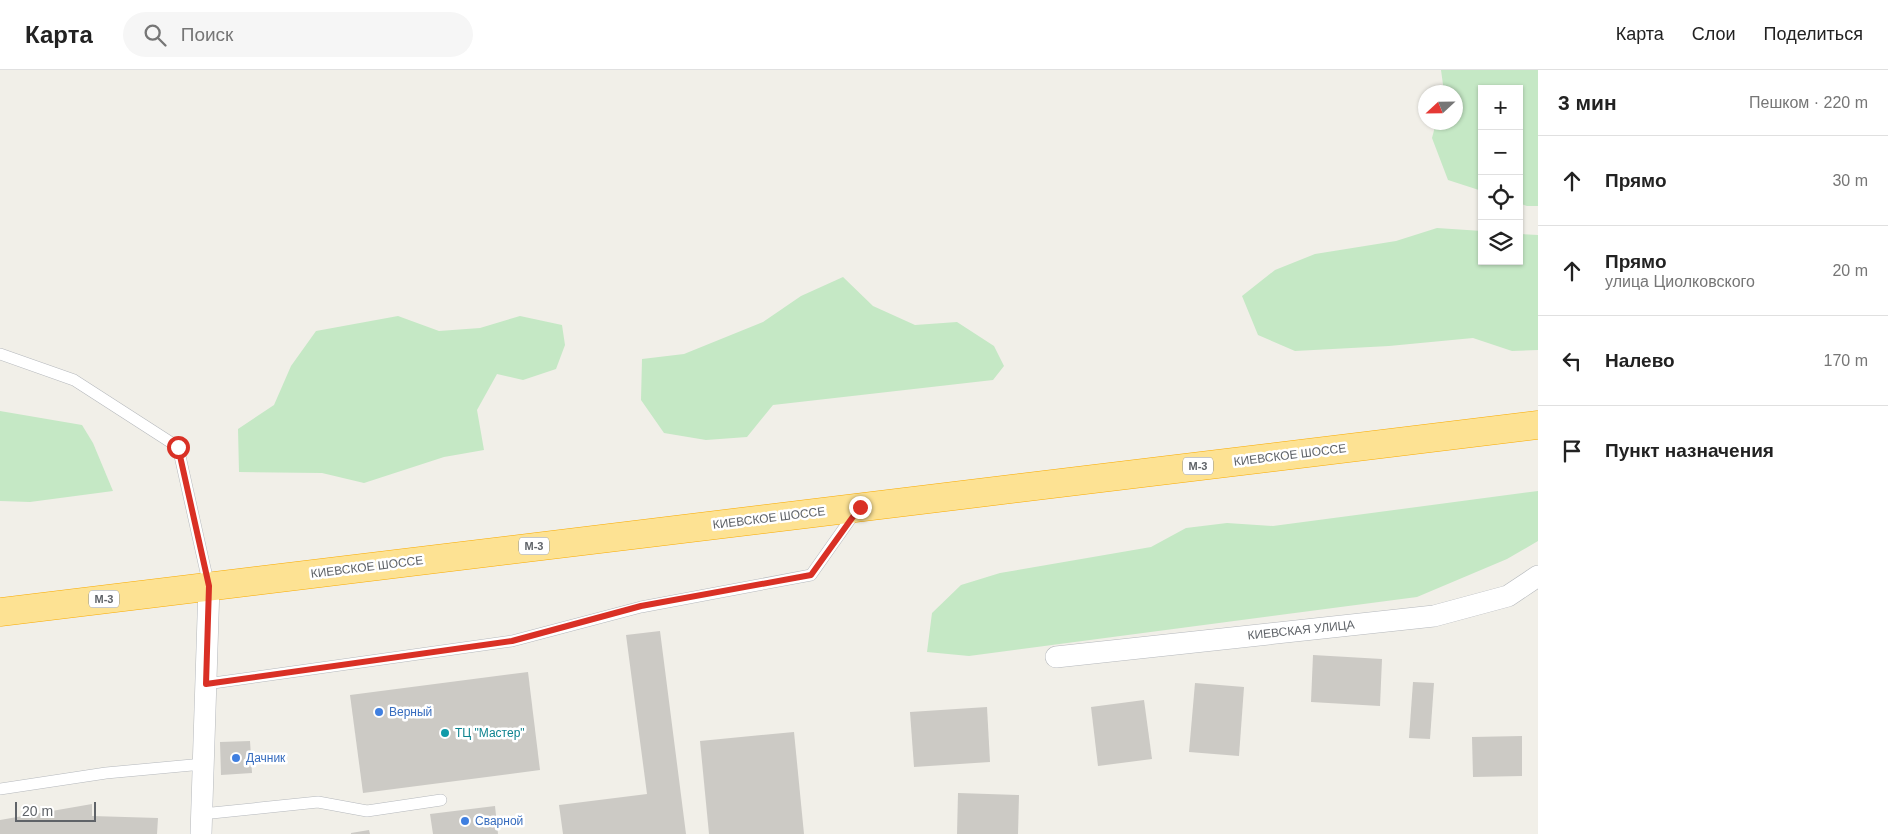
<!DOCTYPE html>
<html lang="ru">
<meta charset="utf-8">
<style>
body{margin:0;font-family:Helvetica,sans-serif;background:#f6f6f6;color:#222}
.controls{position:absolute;right:15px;top:15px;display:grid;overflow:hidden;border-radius:0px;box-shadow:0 1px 4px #0004}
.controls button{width:45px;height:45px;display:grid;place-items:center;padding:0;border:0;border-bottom:1px solid #e0e0e0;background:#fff;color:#222;font:25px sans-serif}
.compass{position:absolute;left:1418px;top:15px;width:45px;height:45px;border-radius:50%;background:#fff;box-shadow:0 1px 4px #0004;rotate:248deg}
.scale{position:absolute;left:15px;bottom:12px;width:81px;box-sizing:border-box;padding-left:5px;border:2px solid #5f6368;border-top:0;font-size:14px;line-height:18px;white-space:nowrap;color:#5f6368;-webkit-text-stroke:4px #fff;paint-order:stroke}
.stop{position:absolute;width:15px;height:15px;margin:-11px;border:4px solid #d93025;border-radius:50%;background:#fff}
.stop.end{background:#d93025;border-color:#fff;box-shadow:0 1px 5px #0008}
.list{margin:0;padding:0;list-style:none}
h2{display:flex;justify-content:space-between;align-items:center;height:65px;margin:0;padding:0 20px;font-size:21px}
h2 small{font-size:16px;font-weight:400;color:#767676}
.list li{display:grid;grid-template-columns:32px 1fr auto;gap:15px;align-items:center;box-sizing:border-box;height:90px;padding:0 20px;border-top:1px solid #e0e0e0}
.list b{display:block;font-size:19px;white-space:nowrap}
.list p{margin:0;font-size:16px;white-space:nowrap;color:#767676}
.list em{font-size:16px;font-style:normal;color:#767676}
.icon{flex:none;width:28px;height:28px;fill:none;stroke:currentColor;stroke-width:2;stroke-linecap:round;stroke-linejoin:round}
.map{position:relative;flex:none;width:1538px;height:764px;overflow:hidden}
header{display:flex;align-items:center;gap:30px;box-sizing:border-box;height:70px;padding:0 25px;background:#fff;border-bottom:1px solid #e0e0e0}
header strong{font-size:24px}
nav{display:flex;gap:28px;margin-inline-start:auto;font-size:18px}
.search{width:350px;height:45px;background:#f6f6f6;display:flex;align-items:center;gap:12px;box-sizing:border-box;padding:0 18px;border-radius:28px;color:#767676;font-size:19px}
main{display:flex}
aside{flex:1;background:#fff}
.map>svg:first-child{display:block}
.green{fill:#c5e8c5}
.building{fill:#cccac5}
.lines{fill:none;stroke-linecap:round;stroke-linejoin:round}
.lane-casing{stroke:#b5b8bc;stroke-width:12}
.street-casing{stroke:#b5b8bc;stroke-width:22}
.highway-casing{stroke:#f9ab00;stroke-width:29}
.lane{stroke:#fff;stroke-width:11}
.street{stroke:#fff;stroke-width:21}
.highway{stroke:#fde293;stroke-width:28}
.route{stroke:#d93025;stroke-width:6}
.shop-dot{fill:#3f7fe0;stroke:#fff;stroke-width:2}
.culture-dot{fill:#0f9aa8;stroke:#fff;stroke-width:2}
.labels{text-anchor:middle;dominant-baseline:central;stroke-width:5;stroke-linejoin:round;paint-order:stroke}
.shield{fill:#fff;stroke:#8f9295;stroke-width:1}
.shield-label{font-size:11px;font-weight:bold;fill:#5f6368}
.street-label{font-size:12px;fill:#5f6368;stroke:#fff}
.shop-label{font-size:12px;fill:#366cbe;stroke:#fff;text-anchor:start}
.culture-label{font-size:12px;fill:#0d838f;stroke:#fff;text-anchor:start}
</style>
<header>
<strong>Карта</strong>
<div class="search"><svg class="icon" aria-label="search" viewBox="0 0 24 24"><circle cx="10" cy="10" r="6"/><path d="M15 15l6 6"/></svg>Поиск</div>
<nav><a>Карта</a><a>Слои</a><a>Поделиться</a></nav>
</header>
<main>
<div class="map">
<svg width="1538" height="764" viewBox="0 0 1538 764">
<rect width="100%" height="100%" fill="#f1efe8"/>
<g class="green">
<path d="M1441,0H1538V136H1527L1519,133V19H1482V121L1448,110L1432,68L1436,53L1456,52V22H1444Z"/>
<path d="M1437,158L1482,161V191H1519V164L1538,165V280L1512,281L1473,268L1389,276L1295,281L1258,265L1242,226L1275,200L1315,184L1396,171Z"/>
<path d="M843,207L873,236L915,255L957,252L994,276L1004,296L993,310L773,335L747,367L706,370L664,363L641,330L642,289L684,284L763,252L801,226Z"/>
<path d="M398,246L439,261L480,258L520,246L562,255L565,275L556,299L523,310L497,304L477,340L484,380L444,387L364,413L322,403L239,402L238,359L274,335L291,296L316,261Z"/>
<path d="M0,341L82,355L93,373L113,421L30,432L0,431Z"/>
<path d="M1538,421V471L1507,489L1417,527L969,586L927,582L932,543L961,515L1000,503L1151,477L1186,458L1227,453L1273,456Z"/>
</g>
<g class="building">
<path d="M660,561L686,764H563L559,735L647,724L626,565Z"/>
<path d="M1313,585L1382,589L1380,636L1311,632Z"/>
<path d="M528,602L540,700L363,723L350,625Z"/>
<path d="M1413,612L1434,613L1430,669L1409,668Z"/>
<path d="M1195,613L1244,617L1239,686L1189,682Z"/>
<path d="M1144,630L1152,689L1098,696L1091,637Z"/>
<path d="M987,637L990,692L914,697L910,642Z"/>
<path d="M794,662L804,764H709L700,671Z"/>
<path d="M1522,666V706L1473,707L1472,667Z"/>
<path d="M250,671L252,703L221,705L220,672Z"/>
<path d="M958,723L1019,725L1018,764H957Z"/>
<path d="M92,734V746L158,748L157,764H0V750Z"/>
<path d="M495,736L498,764H433L430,744Z"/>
<path d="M369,760L370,764H351V763Z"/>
</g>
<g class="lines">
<g class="lane-casing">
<g id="lane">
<path d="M0,284L74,310L178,377L209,516"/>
<path d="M206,614L512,571L641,537L811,505L856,441"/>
<path d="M0,719L106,703L203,694"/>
<path d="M202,744L318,732L367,741L441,730"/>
</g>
</g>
<g class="street-casing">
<g id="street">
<path d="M1056,587L1434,546L1508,526L1538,506"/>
<path d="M201,764L209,516"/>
</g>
</g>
<g class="highway-casing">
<path id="highway" d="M0,542L1538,355"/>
</g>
<use href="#lane" class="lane"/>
<use href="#street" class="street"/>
<use href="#highway" class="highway"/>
</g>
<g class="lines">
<path class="route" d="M178,377L209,516L206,614L512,571L641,536L811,505L860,437"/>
</g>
<g class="shop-dot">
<circle cx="379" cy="642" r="5"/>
<circle cx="236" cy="688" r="5"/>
<circle cx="465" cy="751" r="5"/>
</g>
<circle class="culture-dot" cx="445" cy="663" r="5"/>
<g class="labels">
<g class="shield">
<rect x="1183" y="387.5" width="30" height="17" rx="4"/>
<rect x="519" y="467.5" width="30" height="17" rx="4"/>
<rect x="89" y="520.5" width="30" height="17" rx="4"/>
</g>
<g class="shield-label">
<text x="1198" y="396">М-3</text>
<text x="534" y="476">М-3</text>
<text x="104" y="529">М-3</text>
</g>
<g class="street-label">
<text transform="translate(1290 385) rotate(-7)">КИЕВСКОЕ ШОССЕ</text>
<text transform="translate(769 448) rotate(-7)">КИЕВСКОЕ ШОССЕ</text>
<text transform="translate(367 497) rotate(-7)">КИЕВСКОЕ ШОССЕ</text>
<text transform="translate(1301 560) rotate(-6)">КИЕВСКАЯ УЛИЦА</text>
</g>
<g class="shop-label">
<text x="389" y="642">Верный</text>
<text x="246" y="688">Дачник</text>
<text x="475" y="751">Сварной</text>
</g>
<g class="culture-label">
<text x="455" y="663">ТЦ "Мастер"</text>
</g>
</g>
</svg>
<div class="controls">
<button>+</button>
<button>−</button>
<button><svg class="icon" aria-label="locate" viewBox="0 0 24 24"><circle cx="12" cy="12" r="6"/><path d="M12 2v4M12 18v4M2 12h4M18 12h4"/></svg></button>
<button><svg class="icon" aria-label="layers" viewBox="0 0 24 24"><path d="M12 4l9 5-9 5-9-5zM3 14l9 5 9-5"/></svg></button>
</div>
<svg class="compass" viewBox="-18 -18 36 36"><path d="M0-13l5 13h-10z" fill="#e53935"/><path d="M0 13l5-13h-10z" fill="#767676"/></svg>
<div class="scale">20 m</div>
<div class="stop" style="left:178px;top:377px"></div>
<div class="stop end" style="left:860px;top:437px"></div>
</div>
<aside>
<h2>3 мин<small>Пешком · 220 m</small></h2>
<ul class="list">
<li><svg class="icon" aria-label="ahead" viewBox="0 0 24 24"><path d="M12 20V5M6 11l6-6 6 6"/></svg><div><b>Прямо</b></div><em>30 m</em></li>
<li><svg class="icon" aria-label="ahead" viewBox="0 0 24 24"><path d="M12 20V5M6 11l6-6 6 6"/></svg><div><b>Прямо</b><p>улица Циолковского</p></div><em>20 m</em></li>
<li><svg class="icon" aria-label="left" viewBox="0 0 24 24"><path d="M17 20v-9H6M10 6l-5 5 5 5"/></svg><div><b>Налево</b></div><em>170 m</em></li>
<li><svg class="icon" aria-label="arrive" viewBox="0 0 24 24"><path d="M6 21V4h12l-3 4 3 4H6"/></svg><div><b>Пункт назначения</b></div></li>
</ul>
</aside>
</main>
